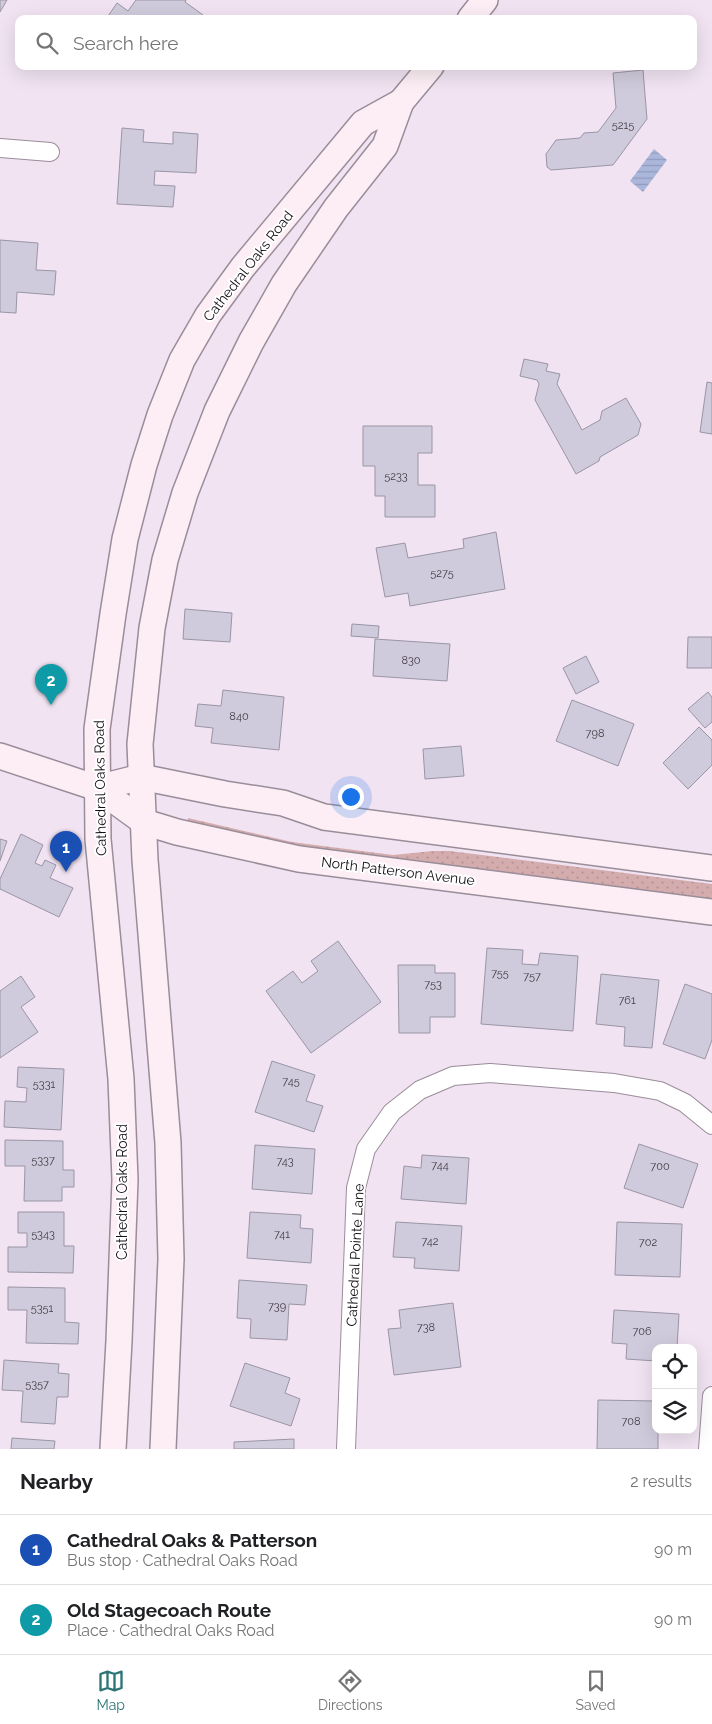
<!DOCTYPE html>
<meta charset="utf-8">
<style>
body{margin:0;font-family:Raleway,sans-serif;background:#f2f2f2;color:#202124}
.controls{position:absolute;right:15px;bottom:15px;display:grid;overflow:hidden;border-radius:10px;box-shadow:0 5px 20px #0002}
.controls button{width:45px;height:45px;display:grid;place-items:center;padding:0;border:0;border-bottom:1px solid #e0e0e0;background:#fff;color:#202124;font:25px sans-serif}
.you{position:absolute;left:350px;top:796px;width:18px;height:18px;margin:-12px;border:4px solid #fff;border-radius:50%;background:#1a73e8;box-shadow:0 0 0 8px #1a73e833}
.badge{display:grid;place-items:center;width:32px;height:32px;border-radius:50%;background:#2b7575;color:#fff;font-size:16px;font-weight:700}
.pin{position:absolute;translate:-50% -41px;filter:drop-shadow(0 1px 2px #0008)}
.pin::after{content:'';position:absolute;top:26px;width:18px;height:15px;background:inherit;clip-path:polygon(0 0,100% 0,50% 100%)}
.list{margin:0;padding:0;list-style:none}
h2{display:flex;justify-content:space-between;align-items:center;height:65px;margin:0;padding:0 20px;font-size:21px}
h2 small{font-size:16px;font-weight:400;color:#757577}
.list li{display:grid;grid-template-columns:32px 1fr auto;gap:15px;align-items:center;box-sizing:border-box;height:70px;padding:0 20px;border-top:1px solid #e0e0e0}
.list b{display:block;font-size:19px;white-space:nowrap}
.list p{margin:0;font-size:16px;white-space:nowrap;color:#757577}
.list em{font-size:16px;font-style:normal;color:#757577}
.icon{flex:none;width:28px;height:28px;fill:none;stroke:currentColor;stroke-width:2;stroke-linecap:round;stroke-linejoin:round}
.map{position:relative;flex:none;width:712px;height:1449px;overflow:hidden}
.search{position:absolute;background:#fff;box-shadow:0 5px 20px #0002;left:15px;right:15px;top:15px;height:55px;display:flex;align-items:center;gap:12px;box-sizing:border-box;padding:0 18px;border-radius:10px;color:#757577;font-size:19px}
.sheet{height:205px;background:#fff}
nav{display:flex;justify-content:space-around;align-items:center;box-sizing:border-box;height:70px;border-top:1px solid #e0e0e0;background:#fff;font-size:14px;color:#757577}
nav a{display:grid;justify-items:center;gap:2px}
nav .on{color:#2b7575}
.map>svg:first-child{display:block}
.green{fill:url(#green-dots)}
.water{fill:url(#water-rules)}
.building{fill:#d0cbdc;stroke:#9a95a6}
.lines{fill:none;stroke-linecap:round;stroke-linejoin:round}
.street-casing{stroke:#9a8d9a;stroke-width:20}
.secondary-casing{stroke:#9a8d9a;stroke-width:28}
.street{stroke:#fff;stroke-width:18}
.secondary{stroke:#fceef4;stroke-width:25}
.labels{text-anchor:middle;dominant-baseline:central;stroke-width:4;stroke-linejoin:round;paint-order:stroke}
.number-label{font-size:11px;fill:#423d45}
.street-label{font-size:14px;fill:#130e13;stroke:#fff}
</style>
<div class="map">
<svg width="712" height="1449" viewBox="0 0 712 1449">
<defs>
<pattern id="green-dots" width="8" height="8" patternUnits="userSpaceOnUse" patternTransform="scale(1.25)"><rect width="8" height="8" fill="#d4acad"/><path d="M2 2h.1M6 6h.1" fill="none" stroke="#b59394" stroke-width="1.8" stroke-linecap="round"/></pattern>
<pattern id="water-rules" width="6" height="5" patternUnits="userSpaceOnUse" patternTransform="scale(1.25)"><rect width="6" height="5" fill="#abb6db"/><path d="M0 2.5h6" fill="none" stroke="#929bbb"/></pattern>
</defs>
<rect width="100%" height="100%" fill="#f1e3f2"/>
<path class="green" d="M188,818L292,842L393,855L433,851H450L712,884V899L273,843L187,823Z"/>
<path class="water" d="M654,149L667,160L643,192L630,181Z"/>
<g class="building">
<path d="M0,0H7L0,12Z"/>
<path d="M136,0H186L185,2L203,15L201,19H106L117,3L128,11Z"/>
<path d="M643,70L647,119L613,165L551,170L547,167L546,154L556,140L580,138L584,133L598,132L616,108L613,73Z"/>
<path d="M122,128L144,130L143,142L173,144V132L198,134L196,173L155,171L154,185L175,186L173,207L117,204Z"/>
<path d="M0,240L38,243L36,270L56,271L54,295L17,292L16,313L0,312Z"/>
<path d="M524,359L548,364L546,371L560,374L557,384L582,430L600,420L602,411L626,398L641,424L638,435L600,457L599,461L576,474L535,400L539,384L537,380L520,376Z"/>
<path d="M707,382L712,383V434L700,432Z"/>
<path d="M363,426H432V453H418V485H435V517H385V496H375V466H363Z"/>
<path d="M496,532L505,589L410,606L408,593L385,597L376,548L405,543L408,558L464,548L463,539Z"/>
<path d="M185,609L232,613L230,642L183,639Z"/>
<path d="M352,624L379,626L378,638L351,636Z"/>
<path d="M688,637H712V668H687Z"/>
<path d="M375,639L450,644L447,681L373,676Z"/>
<path d="M586,656L599,682L576,694L563,668Z"/>
<path d="M223,690L284,697L279,750L211,743L213,728L195,726L198,704L221,706Z"/>
<path d="M708,692L712,697V722L705,728L688,709Z"/>
<path d="M572,700L634,724L618,766L556,741Z"/>
<path d="M699,727L712,740V765L688,789L663,763Z"/>
<path d="M461,746L464,776L425,779L423,749Z"/>
<path d="M21,834L43,845L35,863L42,866L45,860L56,865L50,878L73,888L59,917L0,889V879Z"/>
<path d="M0,839L7,841L0,861Z"/>
<path d="M338,941L381,1002L311,1053L266,991L293,971L302,983L318,971L311,961Z"/>
<path d="M487,948L523,950L522,964L538,965L540,953L578,956L573,1031L481,1024Z"/>
<path d="M398,965H435V973H455V1017H430V1033H399Z"/>
<path d="M601,974L659,980L652,1048L624,1046L625,1027L596,1024Z"/>
<path d="M21,976L35,997L21,1007L38,1032L0,1058V991Z"/>
<path d="M685,984L712,994V1040L705,1059L663,1044Z"/>
<path d="M272,1061L315,1075L306,1101L323,1106L314,1132L255,1112Z"/>
<path d="M18,1067L64,1069L61,1130L4,1127L5,1101L26,1102L27,1088L17,1087Z"/>
<path d="M5,1140L63,1141V1170H74V1187H62V1201H24L25,1166H5Z"/>
<path d="M639,1144L698,1164L683,1208L624,1188Z"/>
<path d="M255,1145L315,1149L312,1194L252,1189Z"/>
<path d="M422,1155L469,1158L466,1204L401,1199L404,1166L421,1168Z"/>
<path d="M18,1212H64V1246H74L73,1273L8,1272V1247H27V1233H18Z"/>
<path d="M250,1212L301,1215L300,1228L313,1229L311,1263L247,1258Z"/>
<path d="M396,1222L462,1226L459,1271L414,1268L415,1258L393,1257Z"/>
<path d="M617,1222L682,1224L680,1277L615,1275Z"/>
<path d="M239,1280L307,1285L305,1305L289,1304L287,1340L250,1338L251,1319L237,1318Z"/>
<path d="M8,1287L65,1288V1322L79,1323L78,1344L26,1343L27,1310H8Z"/>
<path d="M453,1303L461,1367L394,1375L388,1329L401,1328L399,1310Z"/>
<path d="M614,1310L679,1314L677,1348H656V1361L626,1359L627,1344L612,1343Z"/>
<path d="M4,1360L59,1364L58,1373L69,1374L68,1397H57L55,1424L21,1422L23,1391L2,1390Z"/>
<path d="M245,1363L290,1378L285,1393L300,1399L291,1426L230,1406Z"/>
<path d="M598,1400L656,1401V1430H658V1449H597Z"/>
<path d="M12,1438L55,1441L54,1449H11Z"/>
<path d="M294,1439V1449H234V1442Z"/>
</g>
<g class="lines">
<g class="street-casing">
<g id="street">
<path d="M0,148L50,152"/>
<path d="M346,1449L356,1188L366,1149L392,1112L420,1090L453,1076L490,1073L614,1083L660,1091L685,1103L712,1125"/>
<path d="M708,1449L712,1396"/>
</g>
</g>
<g class="secondary-casing">
<g id="secondary">
<path d="M470,19L485,0"/>
<path d="M0,756L97,788L144,822L177,832L299,859L712,912"/>
<path d="M97,788L141,777L225,794L283,803L324,817L712,868"/>
<path d="M113,1449L119,1341L125,1180L121,1079L98,839L97,729L113,614L125,539L144,465L160,415L182,360L208,315L243,267L363,123L401,102"/>
<path d="M163,1449L171,1259L168,1143L145,860L140,744L152,628L165,560L185,493L217,411L251,342L284,284L336,208L385,146L401,102L431,66"/>
</g>
</g>
<use href="#street" class="street"/>
<use href="#secondary" class="secondary"/>
</g>
<g class="labels">
<g class="number-label">
<text x="623" y="125">5215</text>
<text x="396" y="476">5233</text>
<text x="442" y="573">5275</text>
<text x="411" y="660">830</text>
<text x="239" y="716">840</text>
<text x="595" y="733">798</text>
<text x="500" y="973">755</text>
<text x="532" y="976">757</text>
<text x="433" y="984">753</text>
<text x="627" y="1000">761</text>
<text x="291" y="1081">745</text>
<text x="44" y="1084">5331</text>
<text x="43" y="1160">5337</text>
<text x="285" y="1161">743</text>
<text x="440" y="1165">744</text>
<text x="660" y="1166">700</text>
<text x="43" y="1234">5343</text>
<text x="282" y="1234">741</text>
<text x="430" y="1241">742</text>
<text x="648" y="1242">702</text>
<text x="277" y="1306">739</text>
<text x="42" y="1308">5351</text>
<text x="426" y="1327">738</text>
<text x="642" y="1331">706</text>
<text x="37" y="1384">5357</text>
<text x="631" y="1421">708</text>
</g>
<g class="street-label">
<text transform="translate(248 266) rotate(-52)">Cathedral Oaks Road</text>
<text transform="translate(100 788) rotate(-91)">Cathedral Oaks Road</text>
<text transform="translate(398 871) rotate(7)">North Patterson Avenue</text>
<text transform="translate(122 1192) rotate(-90)">Cathedral Oaks Road</text>
<text transform="translate(355 1255) rotate(-87)">Cathedral Pointe Lane</text>
</g>
</g>
</svg>
<div class="controls">
<button><svg class="icon" aria-label="locate" viewBox="0 0 24 24"><circle cx="12" cy="12" r="6"/><path d="M12 2v4M12 18v4M2 12h4M18 12h4"/></svg></button>
<button><svg class="icon" aria-label="layers" viewBox="0 0 24 24"><path d="M12 4l9 5-9 5-9-5zM3 14l9 5 9-5"/></svg></button>
</div>
<div class="you"></div>
<div class="pin badge" style="left:66px;top:872px;background:#1a4fb4">1</div>
<div class="pin badge" style="left:51px;top:705px;background:#0f9aa8">2</div>
<div class="search"><svg class="icon" aria-label="search" viewBox="0 0 24 24"><circle cx="10" cy="10" r="6"/><path d="M15 15l6 6"/></svg>Search here</div>
</div>
<section class="sheet">
<h2>Nearby<small>2 results</small></h2>
<ul class="list">
<li><span class="badge" style="background:#1a4fb4">1</span><div><b>Cathedral Oaks &amp; Patterson</b><p>Bus stop · Cathedral Oaks Road</p></div><em>90 m</em></li>
<li><span class="badge" style="background:#0f9aa8">2</span><div><b>Old Stagecoach Route</b><p>Place · Cathedral Oaks Road</p></div><em>90 m</em></li>
</ul>
</section>
<nav>
<a class="on"><svg class="icon" aria-label="map" viewBox="0 0 24 24"><path d="M3 6l6-2 6 2 6-2v14l-6 2-6-2-6 2zM9 4v14M15 6v14"/></svg>Map</a>
<a><svg class="icon" aria-label="directions" viewBox="0 0 24 24"><path d="M12 3l9 9-9 9-9-9zM9 14v-3h6M13 9l2 2-2 2"/></svg>Directions</a>
<a><svg class="icon" aria-label="saved" viewBox="0 0 24 24"><path d="M7 4h10v16l-5-4-5 4z"/></svg>Saved</a>
</nav>
